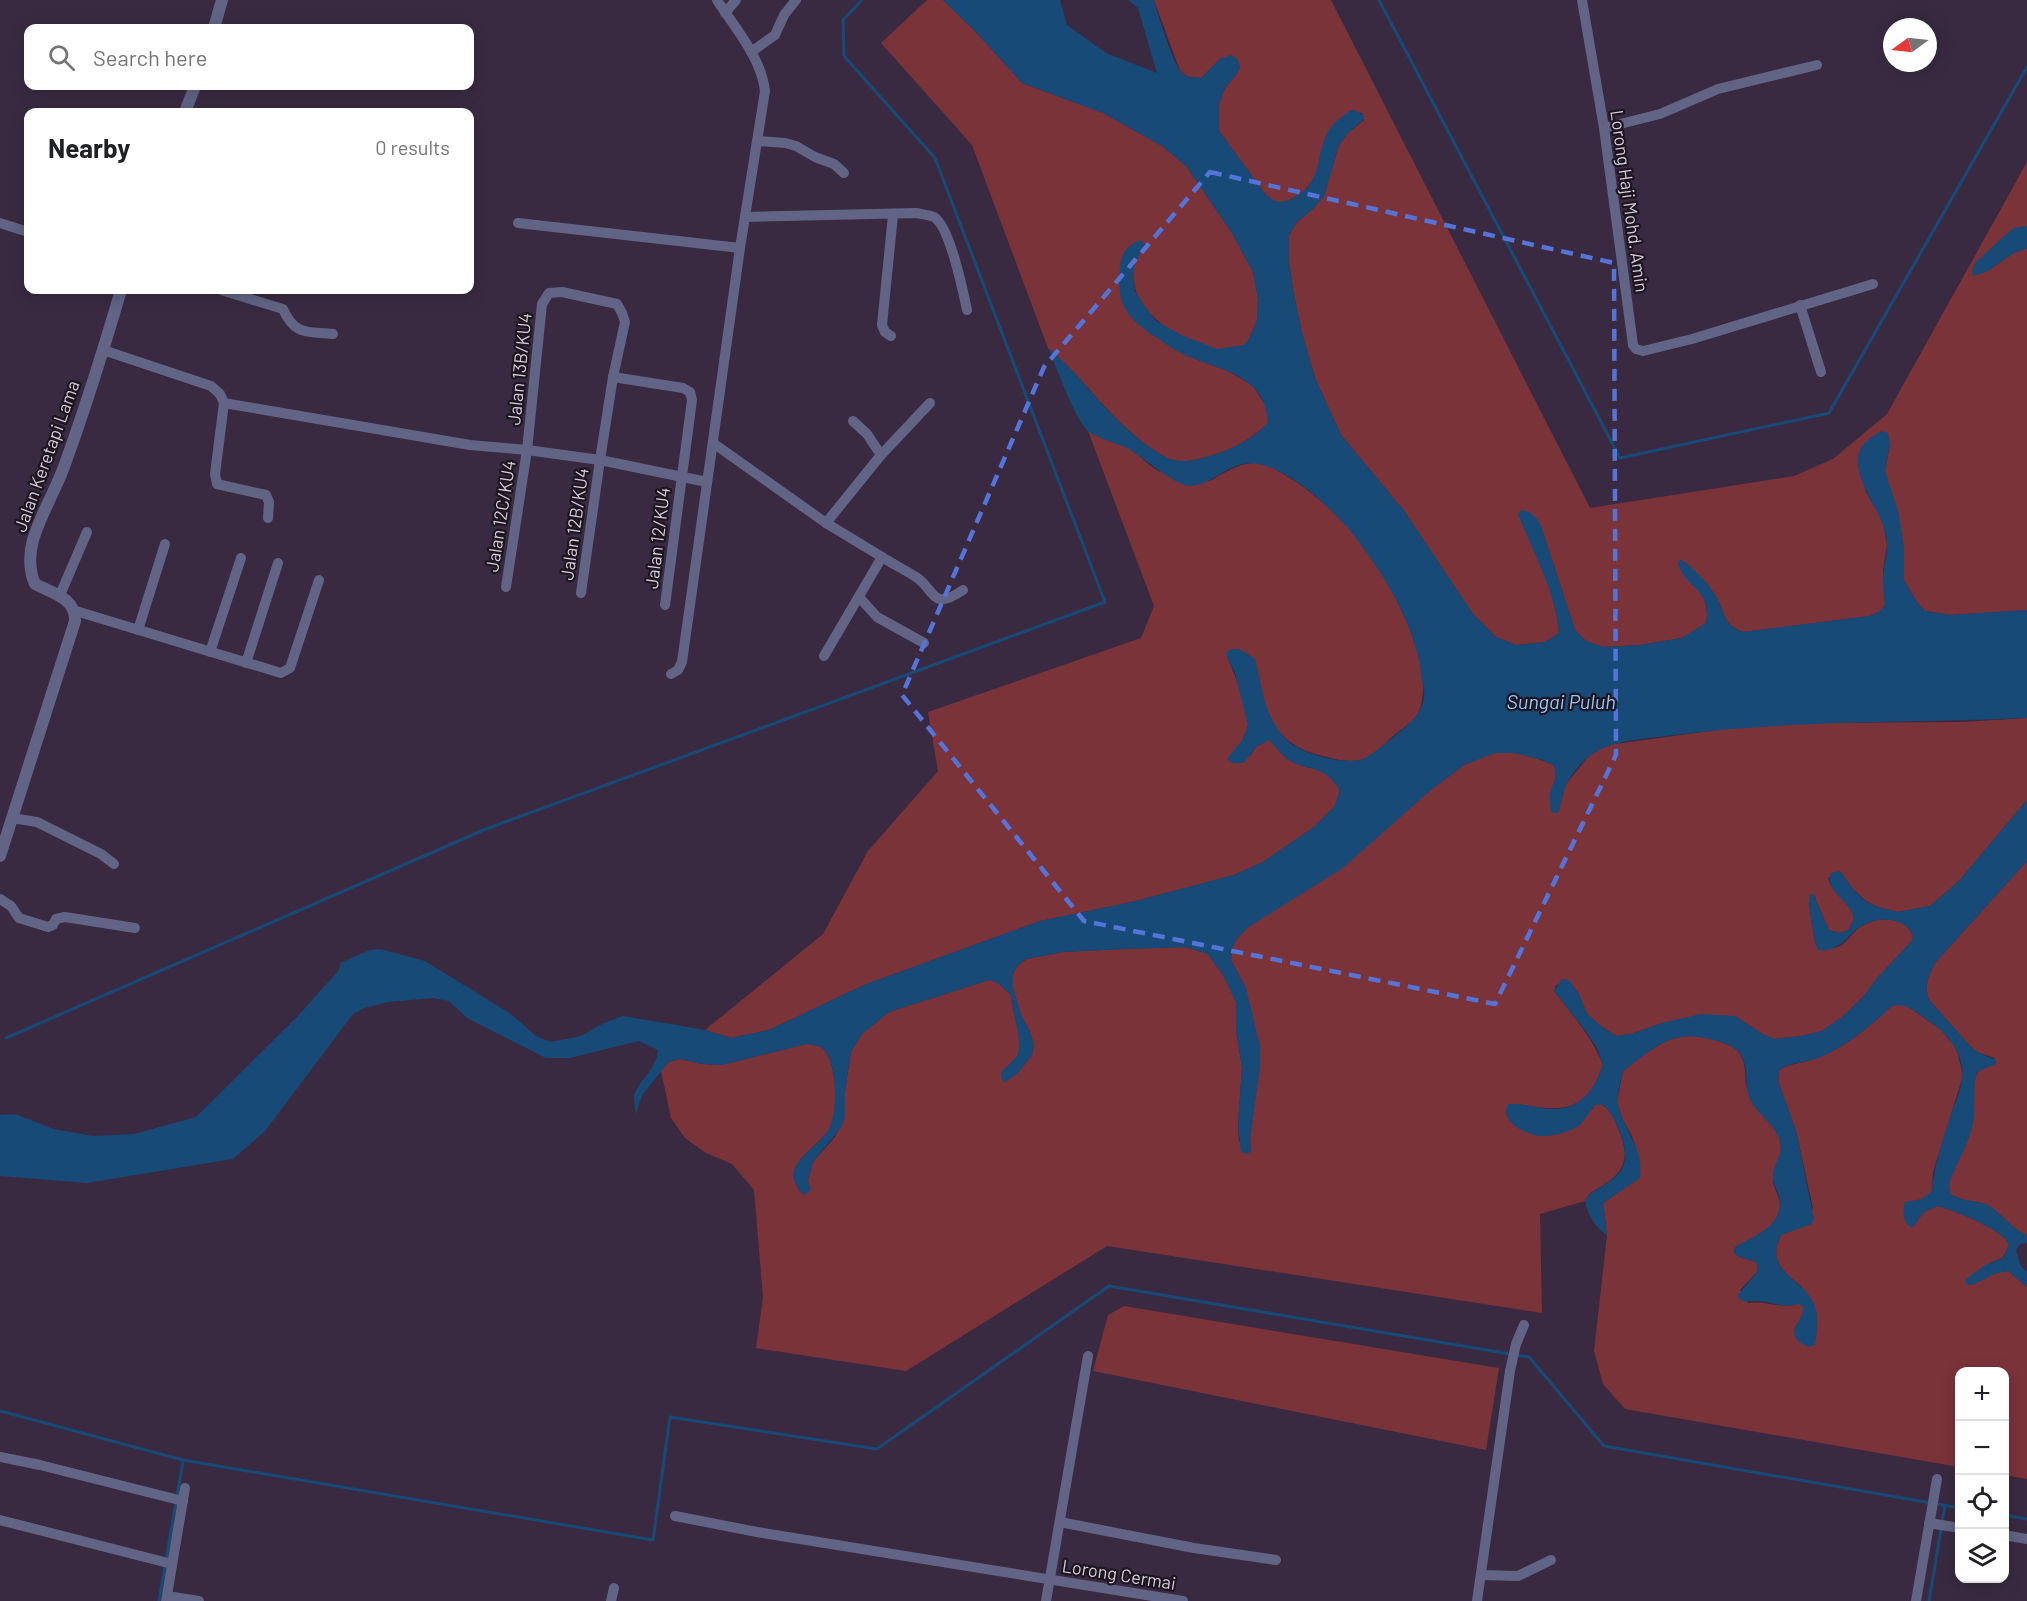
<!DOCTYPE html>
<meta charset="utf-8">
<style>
body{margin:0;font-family:Barlow,sans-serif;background:#f2f2f2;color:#202124}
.controls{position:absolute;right:18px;bottom:18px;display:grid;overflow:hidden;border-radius:12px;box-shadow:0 3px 15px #0003}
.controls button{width:54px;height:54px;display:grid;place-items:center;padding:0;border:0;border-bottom:2px solid #e0e0e0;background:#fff;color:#202124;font:30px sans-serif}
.compass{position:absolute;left:1883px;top:18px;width:54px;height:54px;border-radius:50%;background:#fff;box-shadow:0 3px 15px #0003;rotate:255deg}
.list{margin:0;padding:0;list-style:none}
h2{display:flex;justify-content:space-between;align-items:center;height:78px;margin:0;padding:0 24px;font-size:26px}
h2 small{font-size:20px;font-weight:400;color:#757577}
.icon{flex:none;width:33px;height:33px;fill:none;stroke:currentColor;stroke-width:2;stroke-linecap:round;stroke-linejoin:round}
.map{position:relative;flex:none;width:2027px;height:1601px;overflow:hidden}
.search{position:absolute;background:#fff;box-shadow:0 3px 15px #0003;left:24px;top:24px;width:450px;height:66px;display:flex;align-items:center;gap:15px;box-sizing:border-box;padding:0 21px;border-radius:12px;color:#757577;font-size:22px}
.panel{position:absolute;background:#fff;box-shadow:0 3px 15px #0003;left:24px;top:108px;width:450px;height:186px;border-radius:12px}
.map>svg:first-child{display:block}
.green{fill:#7b333a}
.water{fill:#184a77}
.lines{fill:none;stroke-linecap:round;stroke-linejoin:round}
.stream{stroke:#184a77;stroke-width:3}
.minor{stroke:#626485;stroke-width:10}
.tertiary{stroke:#626485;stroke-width:12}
.marked{fill:none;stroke:#5474d9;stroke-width:4.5;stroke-dasharray:12 8;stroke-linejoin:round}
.labels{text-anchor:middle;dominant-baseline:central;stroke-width:4.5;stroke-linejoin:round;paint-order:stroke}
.street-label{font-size:18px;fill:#d6cddc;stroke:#1d1620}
.water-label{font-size:20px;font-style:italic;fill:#96c6f8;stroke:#1d1620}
</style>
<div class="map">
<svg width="2027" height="1601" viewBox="0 0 2027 1601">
<rect width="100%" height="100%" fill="#392a41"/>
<g class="green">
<path d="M927,0H943L974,30L1022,83L1103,113L1162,146L1186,166L1232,233L1253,272L1258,299L1257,320L1249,339L1244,345C1235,347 1225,351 1216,349C1181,343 1126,309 1134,267C1135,261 1139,255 1142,250L1118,278L1184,355L1228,371L1253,386L1267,408L1268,423C1253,438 1233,449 1213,455C1200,459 1187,463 1173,460C1167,459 1162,455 1157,452C1113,425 1087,380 1048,348L972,145L881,43Z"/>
<path d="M1154,0H1331L1590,508L1794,476L1833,459L1887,414L2027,162V227L2025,226L1986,272L2012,254L2027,248V610L1950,615L1925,611L1916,601L1904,580V549L1885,471L1890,444L1858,459L1866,492L1883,522L1887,545L1883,570L1885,605L1879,612L1869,616L1744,632C1721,625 1726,611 1715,595C1708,583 1695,571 1685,562L1678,564C1692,588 1711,593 1706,623L1682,638L1640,645L1603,647L1586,641L1575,630L1541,526L1519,515C1534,553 1556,591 1559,633L1545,642L1516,645L1496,637L1473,614L1405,512L1341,435L1315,378L1301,329L1293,289L1289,262V235L1297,222L1313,209L1324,196L1339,145L1348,133L1364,120L1362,113L1351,110C1342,122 1332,133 1325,145C1321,151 1321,157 1319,164C1314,185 1298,201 1276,203L1266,195L1219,131V104L1225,88L1236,75L1240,67L1237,59H1220L1201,78L1188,77L1180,71Z"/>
<path d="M1088,431C1102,437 1117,442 1130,449C1141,456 1151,469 1163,473C1173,477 1198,481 1208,481C1212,481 1216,477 1220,475C1239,465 1254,457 1275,469C1303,485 1328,505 1349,528C1381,564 1441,665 1418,713C1413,722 1400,730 1392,737C1384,745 1373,756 1363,759C1353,763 1337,760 1327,757C1281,748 1263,720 1259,674L1228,660C1235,674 1249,710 1248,725C1247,730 1244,735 1243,739L1250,756L1256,747L1269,740C1275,745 1280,753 1286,758C1306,773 1324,762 1340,790L1335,806L1314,827L1263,862L1234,875L1132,902L1040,921L864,985L769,1030L731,1038L705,1030L823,934L868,851L938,771L928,712L1141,638L1154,606Z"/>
<path d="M2027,718V800L1958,882L1930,906L1898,912L1878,907L1866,901L1853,889L1840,871L1828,878C1832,895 1850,901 1854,918L1849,930L1838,933L1829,930L1816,901V897L1809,903L1814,938L1818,950C1825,949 1836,949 1842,945C1848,941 1852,933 1859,928C1875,916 1903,915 1913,935L1912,941L1878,977L1863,997L1842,1017L1822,1031L1801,1036L1774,1039L1764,1035L1735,1016L1662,1023L1631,1034L1616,1036L1601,1026L1587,1014L1579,994L1569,981L1556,985L1554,991C1572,1015 1592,1036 1603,1065C1586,1113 1563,1112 1518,1104L1509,1121L1529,1133L1581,1123L1595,1105L1601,1104C1611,1110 1615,1120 1619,1131C1630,1157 1626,1171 1602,1186C1594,1191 1589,1192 1585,1201L1540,1214L1542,1313L1107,1246L906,1371L756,1348L763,1297L754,1190L732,1164L706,1153L685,1138L671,1118L661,1071L669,1062L680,1059L702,1064L721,1065L807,1044C812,1045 817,1045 821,1047C838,1059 838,1111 830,1128C822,1142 798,1156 794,1171C793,1180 796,1186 801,1193L808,1180L813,1162L835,1137L845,1117V1091L851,1052L862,1034L889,1012L989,980L998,983L1011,995C1012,1009 1023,1042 1018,1054C1015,1060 1006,1067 1002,1072L1017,1074L1032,1055L1034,1044L1029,1030L1021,1015L1013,988V974L1017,966L1027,959L1063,952L1124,949L1185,947L1208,954L1223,975L1236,1002V1030L1242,1068L1238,1124L1239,1141L1251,1151L1250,1140L1255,1098L1246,988L1231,960L1232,949L1236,940L1247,928L1464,765C1474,761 1486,755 1496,753C1515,751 1536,757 1553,765C1560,779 1550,790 1550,805L1558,813L1566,784L1589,756L1608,745L1732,728L1812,723L1963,722Z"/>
<path d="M2027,861V1235C2012,1230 2003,1214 1989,1206C1977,1199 1961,1203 1950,1193L1949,1184L1974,1088C1976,1068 1981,1070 1995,1058L1979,1053L1971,1047L1929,1000C1924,985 1928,977 1935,963Z"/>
<path d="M1899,1004L1907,1006L1940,1029L1953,1044L1958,1054L1963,1076L1933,1172L1932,1191L1928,1196L1914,1202V1225L1924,1212L1938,1206C1955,1211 2002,1229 2009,1244C2002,1267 1995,1255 1984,1268C1979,1273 1976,1280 1972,1285L1993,1273L2008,1271L2027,1287V1479L2005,1475L2004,1372H1960L1959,1467L1625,1409L1603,1384L1594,1351L1607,1235L1603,1203L1612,1197L1640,1162L1632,1136L1623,1120L1617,1102L1623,1071C1657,1046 1673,1027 1717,1041C1725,1043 1736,1047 1740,1054C1746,1063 1745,1076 1746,1086C1748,1091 1751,1097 1754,1102C1763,1118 1781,1130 1781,1149C1781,1158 1773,1169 1773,1180C1773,1191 1784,1198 1778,1215C1771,1232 1750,1239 1735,1247L1734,1253L1739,1257L1756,1262L1758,1267L1757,1272L1740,1290L1748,1303C1767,1300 1780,1310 1799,1303L1803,1307L1804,1313L1794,1329L1809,1347L1802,1287C1783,1271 1768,1261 1781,1235L1800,1227L1813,1208L1796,1131L1778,1081L1779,1070C1790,1063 1802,1064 1814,1059C1845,1048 1868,1028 1892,1006Z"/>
<path d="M1124,1306L1499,1368L1486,1450L1093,1371L1108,1315Z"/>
</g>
<g class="water">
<path d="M943,0H1060L1067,25L1106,53L1157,73L1138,8L1128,0H1154C1158,15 1173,64 1182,73C1187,78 1194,77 1201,78L1220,59L1231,55L1237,59L1240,67L1236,75L1225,88L1219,104V131L1266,195C1275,202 1281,204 1292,199C1325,182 1314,154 1329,130C1334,122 1343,116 1351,110L1357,111L1364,116V119L1348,133L1339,145L1324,196L1313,209L1297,222L1289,235V262L1293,289L1301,329L1315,378L1341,435L1405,512L1473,614L1496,637L1516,645L1545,642L1559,633C1556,591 1533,553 1518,514L1522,510C1533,513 1536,516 1541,526L1575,630L1586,641L1603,647L1640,645L1682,638L1706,623C1713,586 1682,589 1678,561L1681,560C1691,565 1709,584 1715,595C1726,611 1721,625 1743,632L1869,616L1879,612L1885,605C1883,592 1882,580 1884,567C1885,560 1888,552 1887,544C1886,504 1825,458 1882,431L1888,433L1890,444L1885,471L1899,514L1904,549V580L1916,601L1925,611L1950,615L2027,610V718C1909,723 1791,720 1674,735C1647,739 1613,739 1591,755C1582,761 1572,774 1567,783C1563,791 1561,804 1558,813H1552C1550,807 1549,800 1550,793C1553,782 1559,777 1553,765L1543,760L1514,753H1495L1464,765L1431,790L1343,868L1247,928L1236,940L1232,949L1231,960L1246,988L1260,1046V1067L1250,1140L1251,1151L1248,1154L1241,1152L1238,1124L1242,1068L1236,1030V1002L1223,975L1208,954L1185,947L1124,949L1063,952L1026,959L1017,966L1013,974V988L1021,1015L1029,1030L1034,1044L1032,1055L1017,1074L1005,1082L1002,1081L1001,1072C1006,1067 1015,1060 1018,1054C1023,1042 1012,1009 1011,995L998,983L989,980L889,1012L862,1034L851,1052L845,1091V1117L842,1126L813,1162L808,1180L811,1190L804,1195C797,1189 792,1180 794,1171C799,1155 823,1142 830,1127C838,1110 838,1059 821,1047C817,1045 812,1045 807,1044L721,1065L702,1064L680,1059L669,1062L642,1095L636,1114C635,1109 634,1104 634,1099C634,1083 656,1073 658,1050L639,1041L570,1058H546L467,1018L449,1001L433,998L388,1002L364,1008L353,1014L265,1131L233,1159L87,1183L0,1176V1115L15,1114L54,1129L93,1136L134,1134L196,1117L297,1017L339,970L340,963L370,950L380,949L425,961L511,1014L536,1036L551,1042L581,1036L602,1024L623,1016L705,1030L731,1038L769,1030L864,985L1040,921L1132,902L1234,875L1263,862L1314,827L1335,806L1340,791C1324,762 1306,773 1286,758C1280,753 1275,746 1269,740L1256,747L1244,763H1232L1227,759L1243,739L1248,726L1235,673L1228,660L1226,653C1235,643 1246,653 1255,659C1263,689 1263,714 1285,738C1299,754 1340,764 1361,760C1369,758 1412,723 1417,715C1420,711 1423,703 1424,698C1425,693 1423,685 1422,680C1417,628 1389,583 1359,542C1339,514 1280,456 1243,464C1224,467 1210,486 1189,486C1175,485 1145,459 1132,451C1120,443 1096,439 1087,430C1073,415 1057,368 1048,348C1087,380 1112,425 1157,452C1162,455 1167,459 1173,460C1187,463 1200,459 1213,455C1233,449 1254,438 1268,423C1267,410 1263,395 1252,386C1233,369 1207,365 1185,355C1175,351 1166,344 1157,338C1126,318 1116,305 1120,267C1121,253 1128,244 1141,240L1145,245L1134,265L1133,278L1135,291L1144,305L1155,320L1181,335L1217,349L1244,345L1249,339L1257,320L1258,299L1253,272L1232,233L1186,166L1162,146L1103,113L1022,83L974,30Z"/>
<path d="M2025,226L2027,227V248L2012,254L1986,272L1973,276L1972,270L1976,262L2013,228Z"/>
<path d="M2027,800V861L1935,963C1928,977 1924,985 1929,1000L1971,1047L1979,1053L1996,1060V1064L1977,1072C1972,1088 1976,1106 1973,1123C1969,1145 1956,1163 1949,1184L1950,1193C1961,1203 1977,1199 1989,1206C2003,1214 2012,1230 2027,1235V1243L2020,1244L2016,1250L2020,1265L2027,1272V1287L2008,1271C1990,1272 1980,1285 1968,1285L1965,1282L1966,1279L1985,1265L2001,1259L2005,1255L2009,1244C2002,1229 1954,1211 1938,1206L1924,1212L1912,1228C1903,1224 1902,1210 1905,1202L1922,1199L1932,1191C1934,1164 1943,1140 1951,1114C1955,1103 1961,1091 1962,1078C1965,1054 1947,1033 1929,1021C1917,1013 1907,1002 1892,1006C1868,1028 1848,1045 1819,1058C1805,1063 1790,1062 1779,1070L1778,1081L1796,1131L1814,1219L1812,1224L1781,1235C1762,1273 1804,1277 1815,1306C1819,1318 1817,1333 1815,1345L1809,1347L1799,1342L1794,1335C1794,1324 1804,1318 1803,1307L1799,1304C1782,1309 1775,1302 1759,1301C1750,1300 1744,1305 1737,1296L1757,1272L1758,1267L1756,1262L1739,1257L1734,1253L1735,1247C1754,1236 1781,1227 1780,1201C1779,1193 1774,1187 1773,1179C1772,1170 1777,1162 1780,1153C1786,1133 1761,1118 1752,1103C1743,1089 1750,1069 1741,1055C1736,1047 1726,1043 1717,1041C1673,1027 1657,1046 1623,1071C1621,1081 1616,1095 1618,1105C1624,1132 1644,1146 1640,1178L1603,1203L1607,1235C1595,1228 1588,1214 1585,1201C1590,1190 1601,1189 1610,1181C1614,1178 1621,1172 1623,1167C1631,1148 1616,1119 1604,1105H1595C1589,1111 1584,1123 1577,1127C1568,1132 1554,1136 1544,1136C1529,1137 1498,1122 1508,1104C1524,1103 1539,1109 1555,1109C1581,1109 1596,1087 1603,1065L1597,1048L1585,1030L1554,991L1562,979L1569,980L1573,986L1579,994L1587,1014L1601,1026L1616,1036L1631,1034L1662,1023L1701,1014L1735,1016L1764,1035L1774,1039L1801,1036L1822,1031L1842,1017L1863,997L1878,977L1912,941L1913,935C1903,915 1875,916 1858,928C1844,939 1838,953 1818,950C1814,940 1807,904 1810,894L1815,895L1816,901L1829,930L1838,933L1849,930L1854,918C1851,902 1823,890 1831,873L1840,871L1853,889L1865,901L1878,907L1898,912L1930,906L1958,882Z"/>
</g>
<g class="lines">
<g class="stream">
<path d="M1379,0L1620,458L1829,413L2027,67"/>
<path d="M6,1038L486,829L1105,602L935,158L844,56L843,20L862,0"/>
<path d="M1516,1355L1529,1357L1604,1446L1960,1508"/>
<path d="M0,1411L183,1460L653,1540L670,1417L877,1449L1109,1286L1510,1354"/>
<path d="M177,1496L183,1461"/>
<path d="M2004,1515L2027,1519"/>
<path d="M1942,1522L1945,1505"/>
<path d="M159,1601L176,1502"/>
<path d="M1929,1601L1941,1529"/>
</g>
<g class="minor">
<path d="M1582,0L1604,128L1633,345L1636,349L1643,351L1692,339L1873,284"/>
<path d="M725,13L736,0"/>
<path d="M751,52L775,35L784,15L796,0"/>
<path d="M1604,128L1660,114L1718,89L1817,65"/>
<path d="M757,141L785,143L796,146L815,157L834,164L844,173"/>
<path d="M745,217L916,213C921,214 930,215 934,217C950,227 963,291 967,310"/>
<path d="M0,223L28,232"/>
<path d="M518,223L740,248"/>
<path d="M221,290L283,309C295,336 307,331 333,334"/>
<path d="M1800,305L1821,372"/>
<path d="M891,336L885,332L882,325L893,215"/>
<path d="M103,350L211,386L220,394L224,403L470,445L527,450L600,460L707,482"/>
<path d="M613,377L683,388L690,392L692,400L665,605"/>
<path d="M224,403L215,474L217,484L266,495L269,502L268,518"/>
<path d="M713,443L826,523L882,557L824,656"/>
<path d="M881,455L930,403"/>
<path d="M826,523L881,455L867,434L853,421"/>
<path d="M882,557C893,564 905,570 916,577C936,590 931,612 963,590"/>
<path d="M506,587L527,450L542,304L549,293L562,292L617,304L622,313L625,322L613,377L600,460L581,593"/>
<path d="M60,595L87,532"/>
<path d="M859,597L877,617L924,643"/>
<path d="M76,611L281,673L290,668L319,580"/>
<path d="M138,630L165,544"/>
<path d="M210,652L241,558"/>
<path d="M246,663L278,563"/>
<path d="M671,674L678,670L682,662L740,248L765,91C761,57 735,28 717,0"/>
<path d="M12,818L37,822L101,854L114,864"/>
<path d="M0,899L11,906L19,918L48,927L53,925L56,919L65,917L135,928"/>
<path d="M0,1457L40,1465L183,1501"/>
<path d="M675,1516L757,1532L1183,1601"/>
<path d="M0,1520L172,1564"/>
<path d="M1060,1522L1194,1548L1276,1560"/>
<path d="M1929,1523L1960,1528"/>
<path d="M2004,1535L2027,1539"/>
<path d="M1481,1575L1518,1576L1551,1560"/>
<path d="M167,1596L199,1601"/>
<path d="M166,1601L185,1488"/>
<path d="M611,1601L614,1588"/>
<path d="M1046,1601L1088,1356"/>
<path d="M1477,1601L1510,1371L1516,1344L1524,1325"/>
<path d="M1916,1601L1937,1479"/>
</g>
<g class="tertiary">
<path d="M214,28L222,0"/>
<path d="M185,112L195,86"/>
<path d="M0,856L75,621C76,598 52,593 35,584C29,571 29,554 33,540C41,513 56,490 65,464C86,406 104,348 121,290"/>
</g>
</g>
<path class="marked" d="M1210,172L1614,263L1616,755L1495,1004L1084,921L902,695L1044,367Z"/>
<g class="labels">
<g class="street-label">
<text transform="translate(1630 201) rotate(82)">Lorong Haji Mohd. Amin</text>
<text transform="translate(519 369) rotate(-84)">Jalan 13B/KU4</text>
<text transform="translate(46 456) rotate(-70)">Jalan Keretapi Lama</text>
<text transform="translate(500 516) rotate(-81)">Jalan 12C/KU4</text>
<text transform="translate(574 524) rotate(-82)">Jalan 12B/KU4</text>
<text transform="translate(657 538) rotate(-83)">Jalan 12/KU4</text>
<text transform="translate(1119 1574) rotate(9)">Lorong Cermai</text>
</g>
<g class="water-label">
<text x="1561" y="701">Sungai Puluh</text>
</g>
</g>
</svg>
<div class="controls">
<button>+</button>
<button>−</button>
<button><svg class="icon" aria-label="locate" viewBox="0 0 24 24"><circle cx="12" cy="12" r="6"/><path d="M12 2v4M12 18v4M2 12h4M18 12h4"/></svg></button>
<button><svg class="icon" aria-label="layers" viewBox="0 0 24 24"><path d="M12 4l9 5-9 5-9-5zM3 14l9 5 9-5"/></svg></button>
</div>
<svg class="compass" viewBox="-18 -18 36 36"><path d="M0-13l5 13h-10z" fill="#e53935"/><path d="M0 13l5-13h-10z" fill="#757577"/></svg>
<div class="search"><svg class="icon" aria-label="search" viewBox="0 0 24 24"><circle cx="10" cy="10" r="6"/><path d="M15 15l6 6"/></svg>Search here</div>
<section class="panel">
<h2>Nearby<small>0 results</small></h2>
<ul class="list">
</ul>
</section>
</div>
